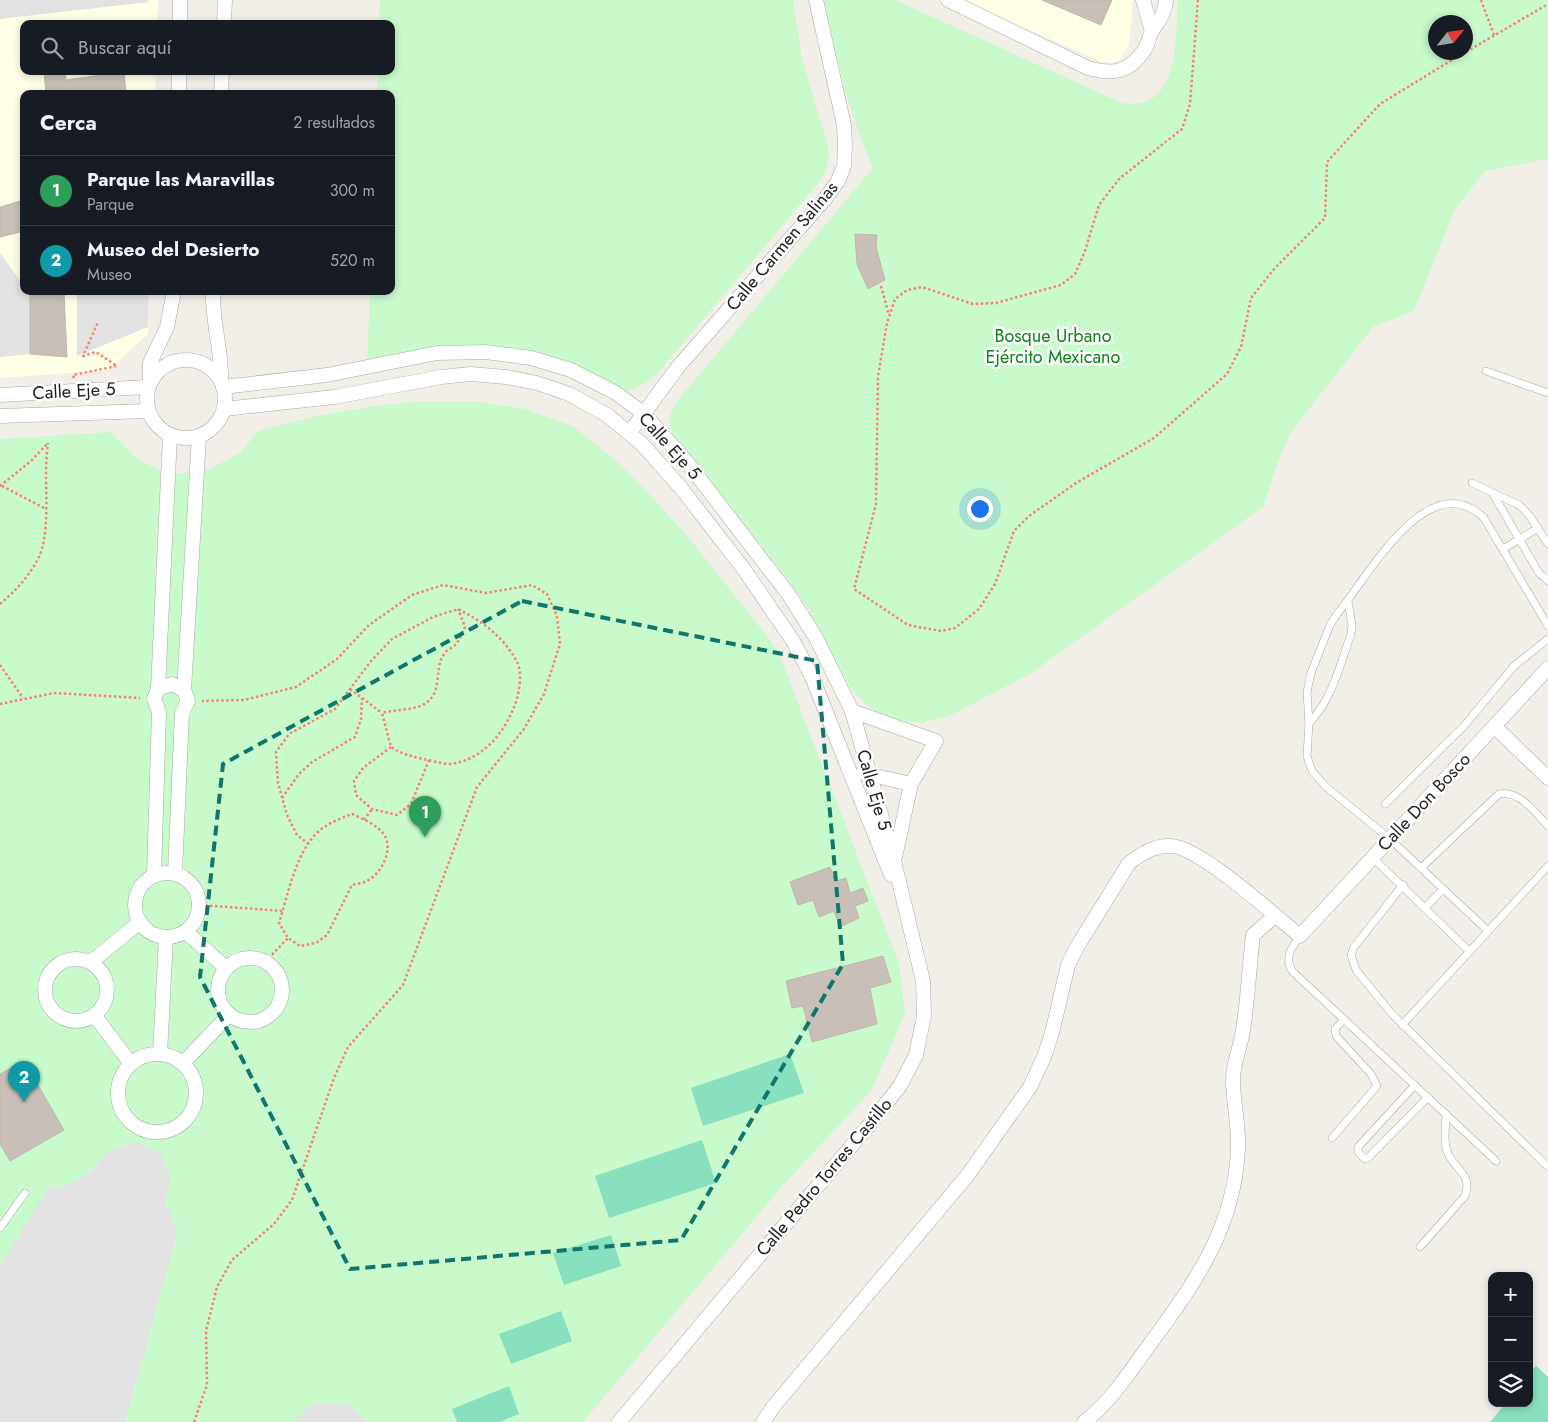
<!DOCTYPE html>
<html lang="es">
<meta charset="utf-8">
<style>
body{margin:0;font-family:Jost,sans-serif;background:#20242c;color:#f1f3f6}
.controls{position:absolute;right:15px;bottom:15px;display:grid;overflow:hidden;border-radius:10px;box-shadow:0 2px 8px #0003}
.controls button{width:45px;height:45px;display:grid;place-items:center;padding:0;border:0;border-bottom:1px solid #363941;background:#171b24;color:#f1f3f6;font:25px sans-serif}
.compass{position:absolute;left:1428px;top:15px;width:45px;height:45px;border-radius:50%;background:#171b24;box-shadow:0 2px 8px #0003;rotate:60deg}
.you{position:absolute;left:979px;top:508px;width:18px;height:18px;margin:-12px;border:4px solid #fff;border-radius:50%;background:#1a73e8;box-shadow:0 0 0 8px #1a73e833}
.badge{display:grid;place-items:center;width:32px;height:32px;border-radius:50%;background:#db2777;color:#fff;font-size:16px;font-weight:700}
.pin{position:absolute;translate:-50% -41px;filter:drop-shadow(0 1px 2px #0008)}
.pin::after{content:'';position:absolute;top:26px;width:18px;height:15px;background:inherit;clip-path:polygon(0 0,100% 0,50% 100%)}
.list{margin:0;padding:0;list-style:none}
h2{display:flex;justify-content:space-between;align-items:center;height:65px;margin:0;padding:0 20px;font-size:21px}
h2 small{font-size:16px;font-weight:400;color:#9ea1a6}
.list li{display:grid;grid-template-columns:32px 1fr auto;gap:15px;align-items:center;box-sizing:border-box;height:70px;padding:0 20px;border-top:1px solid #363941}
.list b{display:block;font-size:19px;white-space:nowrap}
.list p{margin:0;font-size:16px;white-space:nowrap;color:#9ea1a6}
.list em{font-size:16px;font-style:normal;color:#9ea1a6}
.icon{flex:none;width:28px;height:28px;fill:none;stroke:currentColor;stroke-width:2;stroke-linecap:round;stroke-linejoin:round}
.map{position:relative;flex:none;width:1548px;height:1422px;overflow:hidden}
.search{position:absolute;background:#171b24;box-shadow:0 2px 8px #0003;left:20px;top:20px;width:375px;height:55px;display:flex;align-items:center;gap:12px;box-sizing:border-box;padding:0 18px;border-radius:10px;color:#9ea1a6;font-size:19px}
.panel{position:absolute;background:#171b24;box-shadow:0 2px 8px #0003;left:20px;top:90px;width:375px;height:205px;border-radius:10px}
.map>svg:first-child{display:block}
.education{fill:#ffffe5}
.park{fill:#c8facc;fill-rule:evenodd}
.pitch{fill:#88e0be}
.parking{fill:#e2e2e2}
.building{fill:#c7bfb8;stroke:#c4b6ab}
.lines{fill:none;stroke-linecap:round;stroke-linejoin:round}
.lane-casing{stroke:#a9a9a9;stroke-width:8}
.street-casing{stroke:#a9a9a9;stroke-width:15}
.path{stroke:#fa8072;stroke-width:2.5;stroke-dasharray:2.5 2.5;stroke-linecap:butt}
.lane{stroke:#fff;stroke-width:7}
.street{stroke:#fff;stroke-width:14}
.marked{fill:none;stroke:#0f766e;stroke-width:4;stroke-dasharray:10 6;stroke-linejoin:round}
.labels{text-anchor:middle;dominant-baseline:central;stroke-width:5;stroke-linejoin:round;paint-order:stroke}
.street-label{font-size:18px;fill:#222;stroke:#fff}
.park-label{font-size:18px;fill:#0c8416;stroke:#fff}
</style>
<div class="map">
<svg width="1548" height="1422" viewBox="0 0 1548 1422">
<rect width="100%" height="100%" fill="#f2efe9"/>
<g class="education">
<path d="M0,0H158L157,24H24V71H156L155,94H24V291H149L148,334L108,370L0,378Z"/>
<path d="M962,0H1133L1129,45L1119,60L1111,63L1102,62Z"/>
</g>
<g class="park">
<path d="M380,0H793L802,59L828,146C831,159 826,171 819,182L675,353C660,371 648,387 624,391L505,352L367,364L370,291H391V94H377L378,71H391V24H379Z"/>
<path d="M824,0H895L1122,103C1180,113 1176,37 1178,0H1548V159L1485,171L1455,209L1414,311L1373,327L1291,432L1279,459L1263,507L1030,674L951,715L922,723L891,719L877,713L853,692L806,605L784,574L676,441C661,413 677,402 694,381L873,168C850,115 835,57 824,0ZM1436,22H1466V52H1436Z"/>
<path d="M424,401H475L526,409L574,427L614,459L650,495L689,538L777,649L899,963L905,1014L871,1091L784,1184L583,1422H0V439L111,432L136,458L168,475L212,468L241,452L258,431L317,416L373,406Z"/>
</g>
<g class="pitch">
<path d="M790,1054L804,1093L703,1126L691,1088Z"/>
<path d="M702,1140L716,1183L609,1218L595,1176Z"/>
<path d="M611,1235L621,1266L564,1285L553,1253Z"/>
<path d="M561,1311L572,1341L511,1364L499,1334Z"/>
<path d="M1536,1366L1548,1377V1422H1490L1506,1403H1529V1374Z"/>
<path d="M509,1386L519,1414L499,1422H457L452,1409Z"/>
</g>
<g class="parking">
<path d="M0,0H148V2L0,19Z"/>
<path d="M0,253L24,286V291L30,293V354L0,357Z"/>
<path d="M77,291H149L148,327L77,356Z"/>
<path d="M138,1142L163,1157L171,1180L165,1202L178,1230L125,1422H0V1265L48,1188L68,1185L90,1172L110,1150Z"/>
<path d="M315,1402L349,1405L369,1422H293Z"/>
</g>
<g class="building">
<path d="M1042,0H1112L1101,25Z"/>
<path d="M44,71H65L66,80L101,75L100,71H124L126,94H46Z"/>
<path d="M24,200V231L0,237V207Z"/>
<path d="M855,234L877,235L876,247L885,280L868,289L857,264Z"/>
<path d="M30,291H64L67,357L30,354Z"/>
<path d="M830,867L836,881L846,878L850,893L863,888L868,901L855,906L859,918L840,927L834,911L819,917L813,900L798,905L790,882Z"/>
<path d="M883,956L891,982L870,988L877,1024L812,1042L803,1006L792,1008L786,981Z"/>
<path d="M24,1061L64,1130L10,1161L0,1144V1074Z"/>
</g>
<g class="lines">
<g class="lane-casing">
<g id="lane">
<path d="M1486,371L1548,393"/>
<path d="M1472,483L1519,505L1529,515L1548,544"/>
<path d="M1493,494L1539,573L1548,581"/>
<path d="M1503,549L1538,528"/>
<path d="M1309,723C1332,700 1340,665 1351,634L1352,625L1348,601"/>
<path d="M1385,804L1464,726L1514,666L1548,639"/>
<path d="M1373,858L1469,951"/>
<path d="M1421,868L1499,794C1519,790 1535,812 1548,826"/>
<path d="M1403,885L1354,947L1351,955L1356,970L1391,1013L1548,1167"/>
<path d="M1425,908L1443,889"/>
<path d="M1487,930L1390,839L1325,786L1312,771L1307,756L1309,723L1307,692L1311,673L1330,625L1337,614C1368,577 1428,464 1484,518L1548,626"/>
<path d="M1300,936C1292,948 1284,956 1292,971L1496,1161"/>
<path d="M1402,1025L1548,866"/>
<path d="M1415,1085L1358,1147V1152L1365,1159L1369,1157L1428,1097"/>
<path d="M1332,1138L1377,1086L1371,1074L1336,1036L1335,1029L1344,1019"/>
<path d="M0,1228L25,1193"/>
<path d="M1420,1247L1465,1196C1473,1172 1454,1171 1447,1151C1443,1141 1446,1126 1446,1115"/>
</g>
</g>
<g class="street-casing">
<g id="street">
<path d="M948,0L1088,68C1113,75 1129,73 1145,49C1148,44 1149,37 1152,31C1159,20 1165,14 1166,0"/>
<path d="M1143,0L1152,31"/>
<path d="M180,24V0"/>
<path d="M224,24L225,0"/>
<path d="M179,94V71"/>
<path d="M221,94L222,71"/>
<path d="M213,291C212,322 222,350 221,381"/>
<circle cx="186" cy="399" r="39"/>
<path d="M150,382V363L167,327L174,291"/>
<path d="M223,387L327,375L437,353L486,352L531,358L571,370L616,393L643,413L686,461L789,595L816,638L852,711L894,861L923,981L924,1016L916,1055L900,1086L865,1130L619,1422"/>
<path d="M0,395L148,387"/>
<path d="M224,409L334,397L441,377L471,374L506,377L537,383L569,394L607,415L642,444L681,488L743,568L793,641L812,677L891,875"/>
<path d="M0,416L148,411"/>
<path d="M630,432L678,367L825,199L838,181L844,166L845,145L844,125L816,0"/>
<path d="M158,689L172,684L184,690"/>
<path d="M852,711L936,741L911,784L895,857"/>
<path d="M1495,727L1548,778"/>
<path d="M863,773L911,784"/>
<circle cx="167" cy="905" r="32"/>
<path d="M175,873L182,713L188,701L184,690L199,436"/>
<path d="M154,875L159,712L154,699L158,689L170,435"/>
<path d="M186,932L226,968"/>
<circle cx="250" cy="990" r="32"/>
<circle cx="76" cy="990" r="31"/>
<path d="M91,962L140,922"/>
<path d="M95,1016L131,1064"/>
<path d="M160,1054L166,937"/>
<circle cx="157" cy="1093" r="39"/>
<path d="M183,1063L229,1015"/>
<path d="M763,1422L773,1407L967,1176L1030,1087L1044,1057L1052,1033L1068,965L1077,947L1129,863C1141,854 1155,845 1171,846C1200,847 1274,915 1300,936L1548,668"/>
<path d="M1084,1422C1111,1402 1130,1371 1150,1344C1195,1283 1235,1227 1238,1148C1239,1125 1233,1103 1233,1080C1233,1064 1239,1051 1242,1036C1248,1003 1249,968 1253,935L1275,916"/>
</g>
</g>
<g class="path">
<path d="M1198,0L1190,104L1182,129L1119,179L1099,205L1085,251L1075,274L1061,285L996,303L973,304L922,287L907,290L895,299L887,323L878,376L876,504L854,589L908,625L941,631L955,628L979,609L995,584L1014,531L1029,516L1076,483L1154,438L1227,374L1241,347L1251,298L1275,268L1325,218L1327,162L1380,104L1465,52"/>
<path d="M1481,0L1494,35"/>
<path d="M1466,52L1548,4"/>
<path d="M881,286L889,315"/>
<path d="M74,378L73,375L117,366L96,352L83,356L98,322"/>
<path d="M0,486L31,461L47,444"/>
<path d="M2,486L46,509"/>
<path d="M0,604C17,590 38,567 43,545C50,512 43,477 48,443"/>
<path d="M0,665L23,698"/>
<path d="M350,689L382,713"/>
<path d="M0,704L54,693L140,698"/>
<path d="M391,747L363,768L354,781L356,795L372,809L397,815L411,804L429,760"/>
<path d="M282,798L299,774L312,762L355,737L361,719L362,698"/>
<path d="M352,814C363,819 378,825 385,836C393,851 381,874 367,881C363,883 357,884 352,885L327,935L316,943L300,946L288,938L279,923C288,895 294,860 313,837C323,825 339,819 352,814Z"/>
<path d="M364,820L372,809"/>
<path d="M309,844L297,835L287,815L278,783L276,752L289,734L335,709L371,661L392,639L433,617L458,609C482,621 504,637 517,662C523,673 519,696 514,707C503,735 481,761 449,764C441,764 431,760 423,759C411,756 401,754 391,747L382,713C403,707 433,714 437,683C439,672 438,663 444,654C447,649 453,648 456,644C460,640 462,632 465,627L458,609"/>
<path d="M200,905L283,911"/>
<path d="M265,962L288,938"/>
<path d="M194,1422L207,1385L206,1331L217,1287L232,1260L274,1224L292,1200L334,1078L348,1047L403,985L477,787L524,729L544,694L560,644L557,616L547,594L532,585L486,593L443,585L412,595L369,625L337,659L296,687L244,700L202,701"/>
</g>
<use href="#lane" class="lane"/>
<use href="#street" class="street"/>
</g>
<path class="marked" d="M522,601L817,661L843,964L681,1240L350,1269L200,977L223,764Z"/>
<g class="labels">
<g class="street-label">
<text transform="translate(782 246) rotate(-50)">Calle Carmen Salinas</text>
<text transform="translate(74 391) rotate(-3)">Calle Eje 5</text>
<text transform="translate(670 446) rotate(48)">Calle Eje 5</text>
<text transform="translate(874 790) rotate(74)">Calle Eje 5</text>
<text transform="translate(1424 802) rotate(-47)">Calle Don Bosco</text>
<text transform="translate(824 1177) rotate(-50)">Calle Pedro Torres Castillo</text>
</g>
<g class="park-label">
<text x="1053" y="336">Bosque Urbano<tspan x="1053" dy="21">Ejército Mexicano</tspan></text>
</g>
</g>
</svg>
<div class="controls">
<button>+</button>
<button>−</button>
<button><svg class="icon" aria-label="layers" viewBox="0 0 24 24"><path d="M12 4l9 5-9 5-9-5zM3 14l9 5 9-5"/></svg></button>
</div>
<svg class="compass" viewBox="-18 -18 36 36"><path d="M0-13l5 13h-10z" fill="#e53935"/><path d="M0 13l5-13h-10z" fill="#9ea1a6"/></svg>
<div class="you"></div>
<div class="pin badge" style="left:425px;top:837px;background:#2e9e5b">1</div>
<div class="pin badge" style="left:24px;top:1102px;background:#0f9aa8">2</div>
<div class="search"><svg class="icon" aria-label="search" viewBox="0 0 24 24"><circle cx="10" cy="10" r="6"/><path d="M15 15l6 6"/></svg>Buscar aquí</div>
<section class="panel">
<h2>Cerca<small>2 resultados</small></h2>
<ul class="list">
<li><span class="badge" style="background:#2e9e5b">1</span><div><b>Parque las Maravillas</b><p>Parque</p></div><em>300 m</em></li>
<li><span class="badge" style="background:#0f9aa8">2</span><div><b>Museo del Desierto</b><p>Museo</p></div><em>520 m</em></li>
</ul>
</section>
</div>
